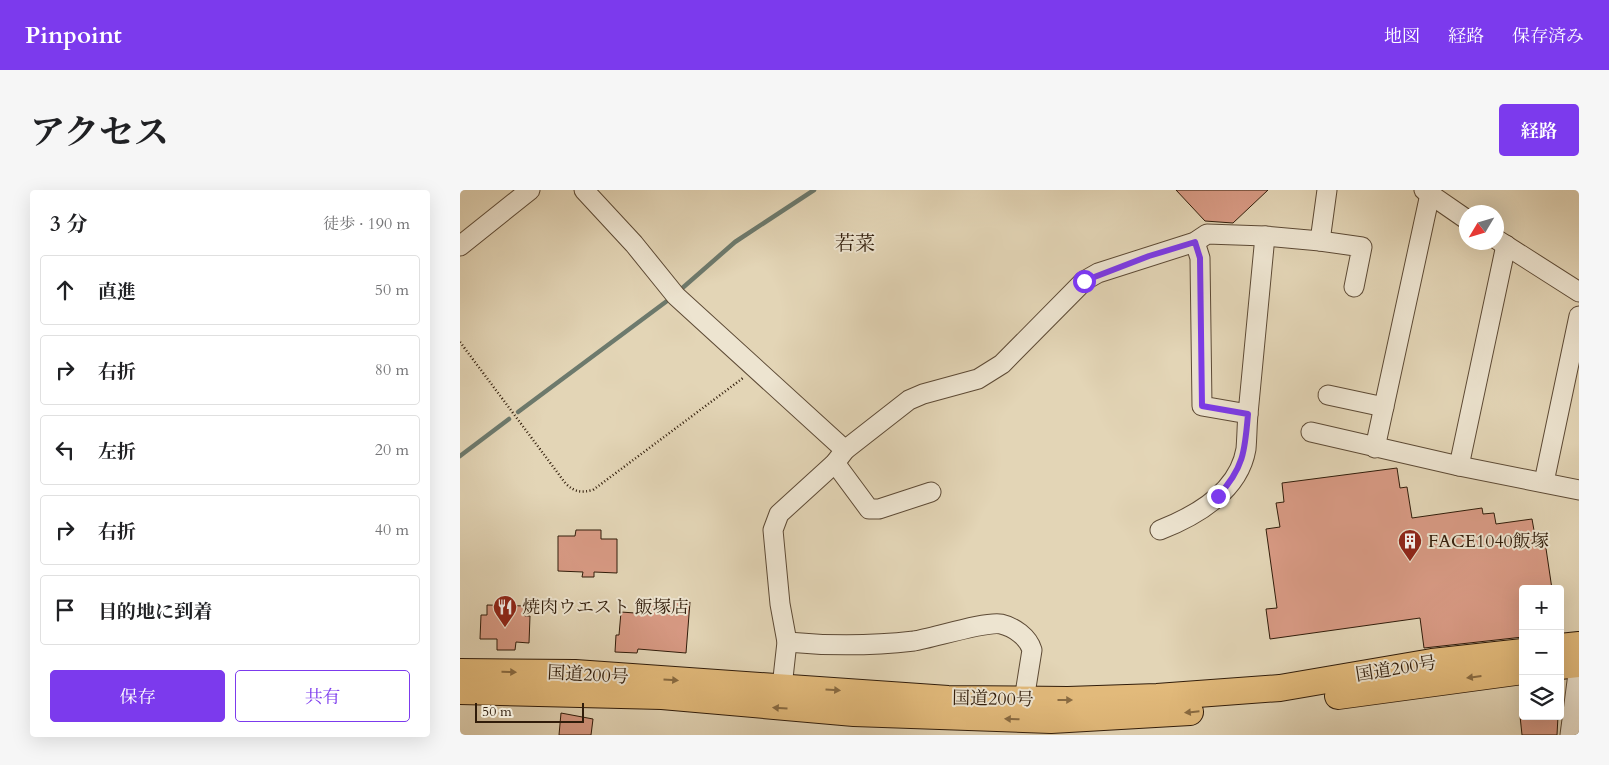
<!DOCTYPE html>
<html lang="ja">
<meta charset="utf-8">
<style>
body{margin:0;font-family:Cardo,"Noto Serif JP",serif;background:#f6f6f6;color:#202124}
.controls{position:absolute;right:15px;bottom:15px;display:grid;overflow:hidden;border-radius:5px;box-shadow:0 5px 20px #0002}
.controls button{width:45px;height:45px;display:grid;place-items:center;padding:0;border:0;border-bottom:1px solid #e0e0e0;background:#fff;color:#202124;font:25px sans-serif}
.compass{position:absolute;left:999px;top:15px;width:45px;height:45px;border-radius:50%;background:#fff;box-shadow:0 5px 20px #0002;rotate:232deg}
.scale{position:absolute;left:15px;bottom:12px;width:109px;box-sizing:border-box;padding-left:5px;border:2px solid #301c0a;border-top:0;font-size:14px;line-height:18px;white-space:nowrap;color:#301c0a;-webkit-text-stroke:4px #ede4d0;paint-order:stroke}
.stop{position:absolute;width:15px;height:15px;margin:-11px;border:4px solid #7c3aed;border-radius:50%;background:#fff}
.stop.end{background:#7c3aed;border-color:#fff;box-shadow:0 1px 5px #0008}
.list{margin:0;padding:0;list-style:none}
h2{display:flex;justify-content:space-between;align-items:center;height:65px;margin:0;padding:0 20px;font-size:21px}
h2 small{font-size:16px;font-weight:400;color:#757577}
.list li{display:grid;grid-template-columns:32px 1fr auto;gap:15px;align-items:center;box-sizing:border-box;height:70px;margin:0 10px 10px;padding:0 10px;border:1px solid #e0e0e0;border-radius:5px}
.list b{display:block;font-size:19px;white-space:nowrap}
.list em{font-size:16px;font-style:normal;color:#757577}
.actions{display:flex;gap:10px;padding:15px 20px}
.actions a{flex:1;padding:11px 0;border:1px solid #7c3aed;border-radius:5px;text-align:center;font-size:18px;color:#7c3aed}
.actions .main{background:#7c3aed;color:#fff}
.icon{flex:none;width:28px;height:28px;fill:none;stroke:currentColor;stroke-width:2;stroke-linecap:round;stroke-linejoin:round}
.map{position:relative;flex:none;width:1119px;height:545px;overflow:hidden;border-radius:5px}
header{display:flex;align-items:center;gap:30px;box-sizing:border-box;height:70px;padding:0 25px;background:#7c3aed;color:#fff}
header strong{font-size:24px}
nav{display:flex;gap:28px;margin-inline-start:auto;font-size:18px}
.intro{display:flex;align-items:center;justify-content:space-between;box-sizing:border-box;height:120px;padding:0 30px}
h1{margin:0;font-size:35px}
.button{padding:12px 22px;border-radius:5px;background:#7c3aed;color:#fff;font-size:18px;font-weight:700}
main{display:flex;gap:30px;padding:0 30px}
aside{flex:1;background:#fff;border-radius:5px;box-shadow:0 5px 20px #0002}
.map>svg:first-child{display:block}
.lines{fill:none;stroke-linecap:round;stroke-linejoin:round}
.stream{stroke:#6d7a6d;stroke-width:4.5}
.building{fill:#d89a84;stroke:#301c0a}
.minor-casing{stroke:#5d4a35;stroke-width:21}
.highway-casing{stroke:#301c0a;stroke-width:28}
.path{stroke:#301c0a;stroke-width:2.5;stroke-dasharray:1 2.5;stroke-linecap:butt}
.minor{stroke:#ede4d0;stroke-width:19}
.highway{stroke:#e2ba7b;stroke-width:26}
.oneway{fill:#896b42}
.route{stroke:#7c3aed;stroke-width:6}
.labels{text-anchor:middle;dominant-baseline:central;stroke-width:4;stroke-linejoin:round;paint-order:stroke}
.poi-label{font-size:18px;fill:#301c0a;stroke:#ede4d0;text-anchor:start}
.street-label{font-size:18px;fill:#301c0a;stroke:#ede4d0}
.quarter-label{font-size:20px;fill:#301c0a;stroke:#ede4d0}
</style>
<header>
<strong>Pinpoint</strong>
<nav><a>地図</a><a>経路</a><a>保存済み</a></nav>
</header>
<div class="intro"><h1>アクセス</h1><a class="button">経路</a></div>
<main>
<aside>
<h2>3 分<small>徒歩 · 190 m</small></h2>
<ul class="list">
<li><svg class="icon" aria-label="ahead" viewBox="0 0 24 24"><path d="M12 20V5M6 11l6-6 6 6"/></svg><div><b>直進</b></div><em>50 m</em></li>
<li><svg class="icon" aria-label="right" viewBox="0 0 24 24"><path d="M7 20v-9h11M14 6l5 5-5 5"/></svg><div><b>右折</b></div><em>80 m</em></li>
<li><svg class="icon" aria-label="left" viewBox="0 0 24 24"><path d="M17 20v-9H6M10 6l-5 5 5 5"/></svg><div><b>左折</b></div><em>20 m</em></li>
<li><svg class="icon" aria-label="right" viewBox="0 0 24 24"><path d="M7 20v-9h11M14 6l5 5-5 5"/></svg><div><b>右折</b></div><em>40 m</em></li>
<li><svg class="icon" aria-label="arrive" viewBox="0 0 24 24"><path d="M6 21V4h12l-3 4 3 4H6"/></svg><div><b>目的地に到着</b></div></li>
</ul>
<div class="actions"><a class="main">保存</a><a>共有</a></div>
</aside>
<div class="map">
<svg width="1119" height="545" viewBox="0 0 1119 545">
<rect width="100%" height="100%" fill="#e3d5b6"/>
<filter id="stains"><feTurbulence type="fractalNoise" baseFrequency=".004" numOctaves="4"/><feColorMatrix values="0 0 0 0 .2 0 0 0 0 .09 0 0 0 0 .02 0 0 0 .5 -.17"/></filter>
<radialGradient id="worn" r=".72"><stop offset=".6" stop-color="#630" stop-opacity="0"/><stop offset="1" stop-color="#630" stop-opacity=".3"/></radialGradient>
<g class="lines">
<g class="stream">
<path d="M219,101L275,52L354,0"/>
<path d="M58,222L211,108"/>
<path d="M0,266L49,229"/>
</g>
</g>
<g class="building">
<path d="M716,0H808L773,33L745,31Z"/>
<path d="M937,278L940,298L947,297L952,328L1022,318L1023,324L1034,323L1036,334L1072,329L1075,346L1084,345L1092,399H1063V447L964,458L960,428L810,449L806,419L817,418L806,339L820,337L816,313L824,312L822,293Z"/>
<path d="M116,340H141V349H157V383L134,382V387H122L123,382L98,381V346H115Z"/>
<path d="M190,409L230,412L226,463L178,459L177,463L155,462L156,445H159L161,422L189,424Z"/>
<path d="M27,415L66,416L65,426H70L69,453L56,452L55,460H37V449H20L21,425H27Z"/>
<path d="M101,523L133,529L131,545H99Z"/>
<path d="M1060,526H1098L1097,545H1062Z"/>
</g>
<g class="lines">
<g class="minor-casing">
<g id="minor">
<path d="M124,0L174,54L216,106L385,260"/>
<path d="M964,0L1006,29"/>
<path d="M1036,49L1119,102"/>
<path d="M860,51L902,57L894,97"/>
<path d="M735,52L740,68L742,216L788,224L805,46"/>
<path d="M0,56L70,0"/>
<path d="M868,205L924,217"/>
<path d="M851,242L999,276L1119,300"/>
<path d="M915,258L970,4"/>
<path d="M375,273L409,319H419L471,302"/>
<path d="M999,276L1046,55"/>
<path d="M1084,292L1119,126"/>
<path d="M700,340C736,326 779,301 786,259C787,247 787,235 788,224"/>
<path d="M327,452C369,456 411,456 454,451C473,448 526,431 541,434C554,437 568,447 572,460L564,510"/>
<path d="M322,497L327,452L320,414L313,340L319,324L375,273L385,260L449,210L463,204L518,189L542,174L624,91L638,83L735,52L747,44L805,46L860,51L867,0"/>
<path d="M1110,545L1119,476"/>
</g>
</g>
<g class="highway-casing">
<g id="highway">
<path d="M1100,457L1119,455"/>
<path d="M1100,476L1119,474"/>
<path d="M0,482L115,483L488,509L608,510L697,507L820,498L972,472L1063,462"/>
<path d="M0,501L202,506L394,523L591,530L730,522"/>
<path d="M878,506L1063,481"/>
</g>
</g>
<path class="path" d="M0,152L106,294C115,302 121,303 133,300L283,188"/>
<use href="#minor" class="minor"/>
<use href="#highway" class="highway"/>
</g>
<defs><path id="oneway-solid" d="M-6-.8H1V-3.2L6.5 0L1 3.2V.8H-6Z" transform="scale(1.25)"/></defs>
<g class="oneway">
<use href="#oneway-solid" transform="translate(49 482) rotate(1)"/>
<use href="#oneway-solid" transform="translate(1014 487) rotate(173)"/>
<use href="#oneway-solid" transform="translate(211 490) rotate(4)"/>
<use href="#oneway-solid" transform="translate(373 500) rotate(4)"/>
<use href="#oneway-solid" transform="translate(605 510)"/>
<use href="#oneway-solid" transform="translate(320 518) rotate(-176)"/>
<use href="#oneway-solid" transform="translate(732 522) rotate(174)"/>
<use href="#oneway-solid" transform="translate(552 529) rotate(-178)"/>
</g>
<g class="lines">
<path class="route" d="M624,91L689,66L735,52L740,68L742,216L788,224C785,260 784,278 758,306"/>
</g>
<defs>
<g id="building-pin" transform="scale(1.25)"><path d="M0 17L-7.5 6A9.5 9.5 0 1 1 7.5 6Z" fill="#8f2418" stroke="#ede4d0"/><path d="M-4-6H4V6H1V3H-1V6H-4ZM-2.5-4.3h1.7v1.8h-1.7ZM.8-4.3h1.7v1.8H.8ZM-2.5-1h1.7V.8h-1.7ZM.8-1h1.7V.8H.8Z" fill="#fff"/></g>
<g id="restaurant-pin" transform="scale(1.25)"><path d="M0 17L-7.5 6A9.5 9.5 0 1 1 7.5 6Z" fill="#8f2418" stroke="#ede4d0"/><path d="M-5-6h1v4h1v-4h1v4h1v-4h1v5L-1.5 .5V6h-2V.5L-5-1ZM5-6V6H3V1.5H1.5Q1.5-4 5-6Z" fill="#fff"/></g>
</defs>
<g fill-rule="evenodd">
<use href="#building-pin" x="950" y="351"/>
<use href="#restaurant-pin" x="45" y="417"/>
</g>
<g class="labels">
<g class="poi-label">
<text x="968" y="351">FACE1040飯塚</text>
<text x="62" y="417">焼肉ウエスト 飯塚店</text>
</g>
<g class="street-label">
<text transform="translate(936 479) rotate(-9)">国道200号</text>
<text transform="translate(128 485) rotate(3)">国道200号</text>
<text transform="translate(533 509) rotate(1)">国道200号</text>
</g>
<g class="quarter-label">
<text x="395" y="53">若菜</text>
</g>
</g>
<rect width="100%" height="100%" filter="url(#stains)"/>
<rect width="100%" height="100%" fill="url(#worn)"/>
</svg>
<div class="controls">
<button>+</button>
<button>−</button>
<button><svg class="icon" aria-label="layers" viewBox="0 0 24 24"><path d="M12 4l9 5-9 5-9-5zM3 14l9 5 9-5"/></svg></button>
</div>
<svg class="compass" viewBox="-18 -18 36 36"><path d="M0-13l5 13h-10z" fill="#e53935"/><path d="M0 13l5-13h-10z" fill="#757577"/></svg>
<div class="scale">50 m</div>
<div class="stop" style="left:624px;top:91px"></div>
<div class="stop end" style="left:758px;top:306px"></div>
</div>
</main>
